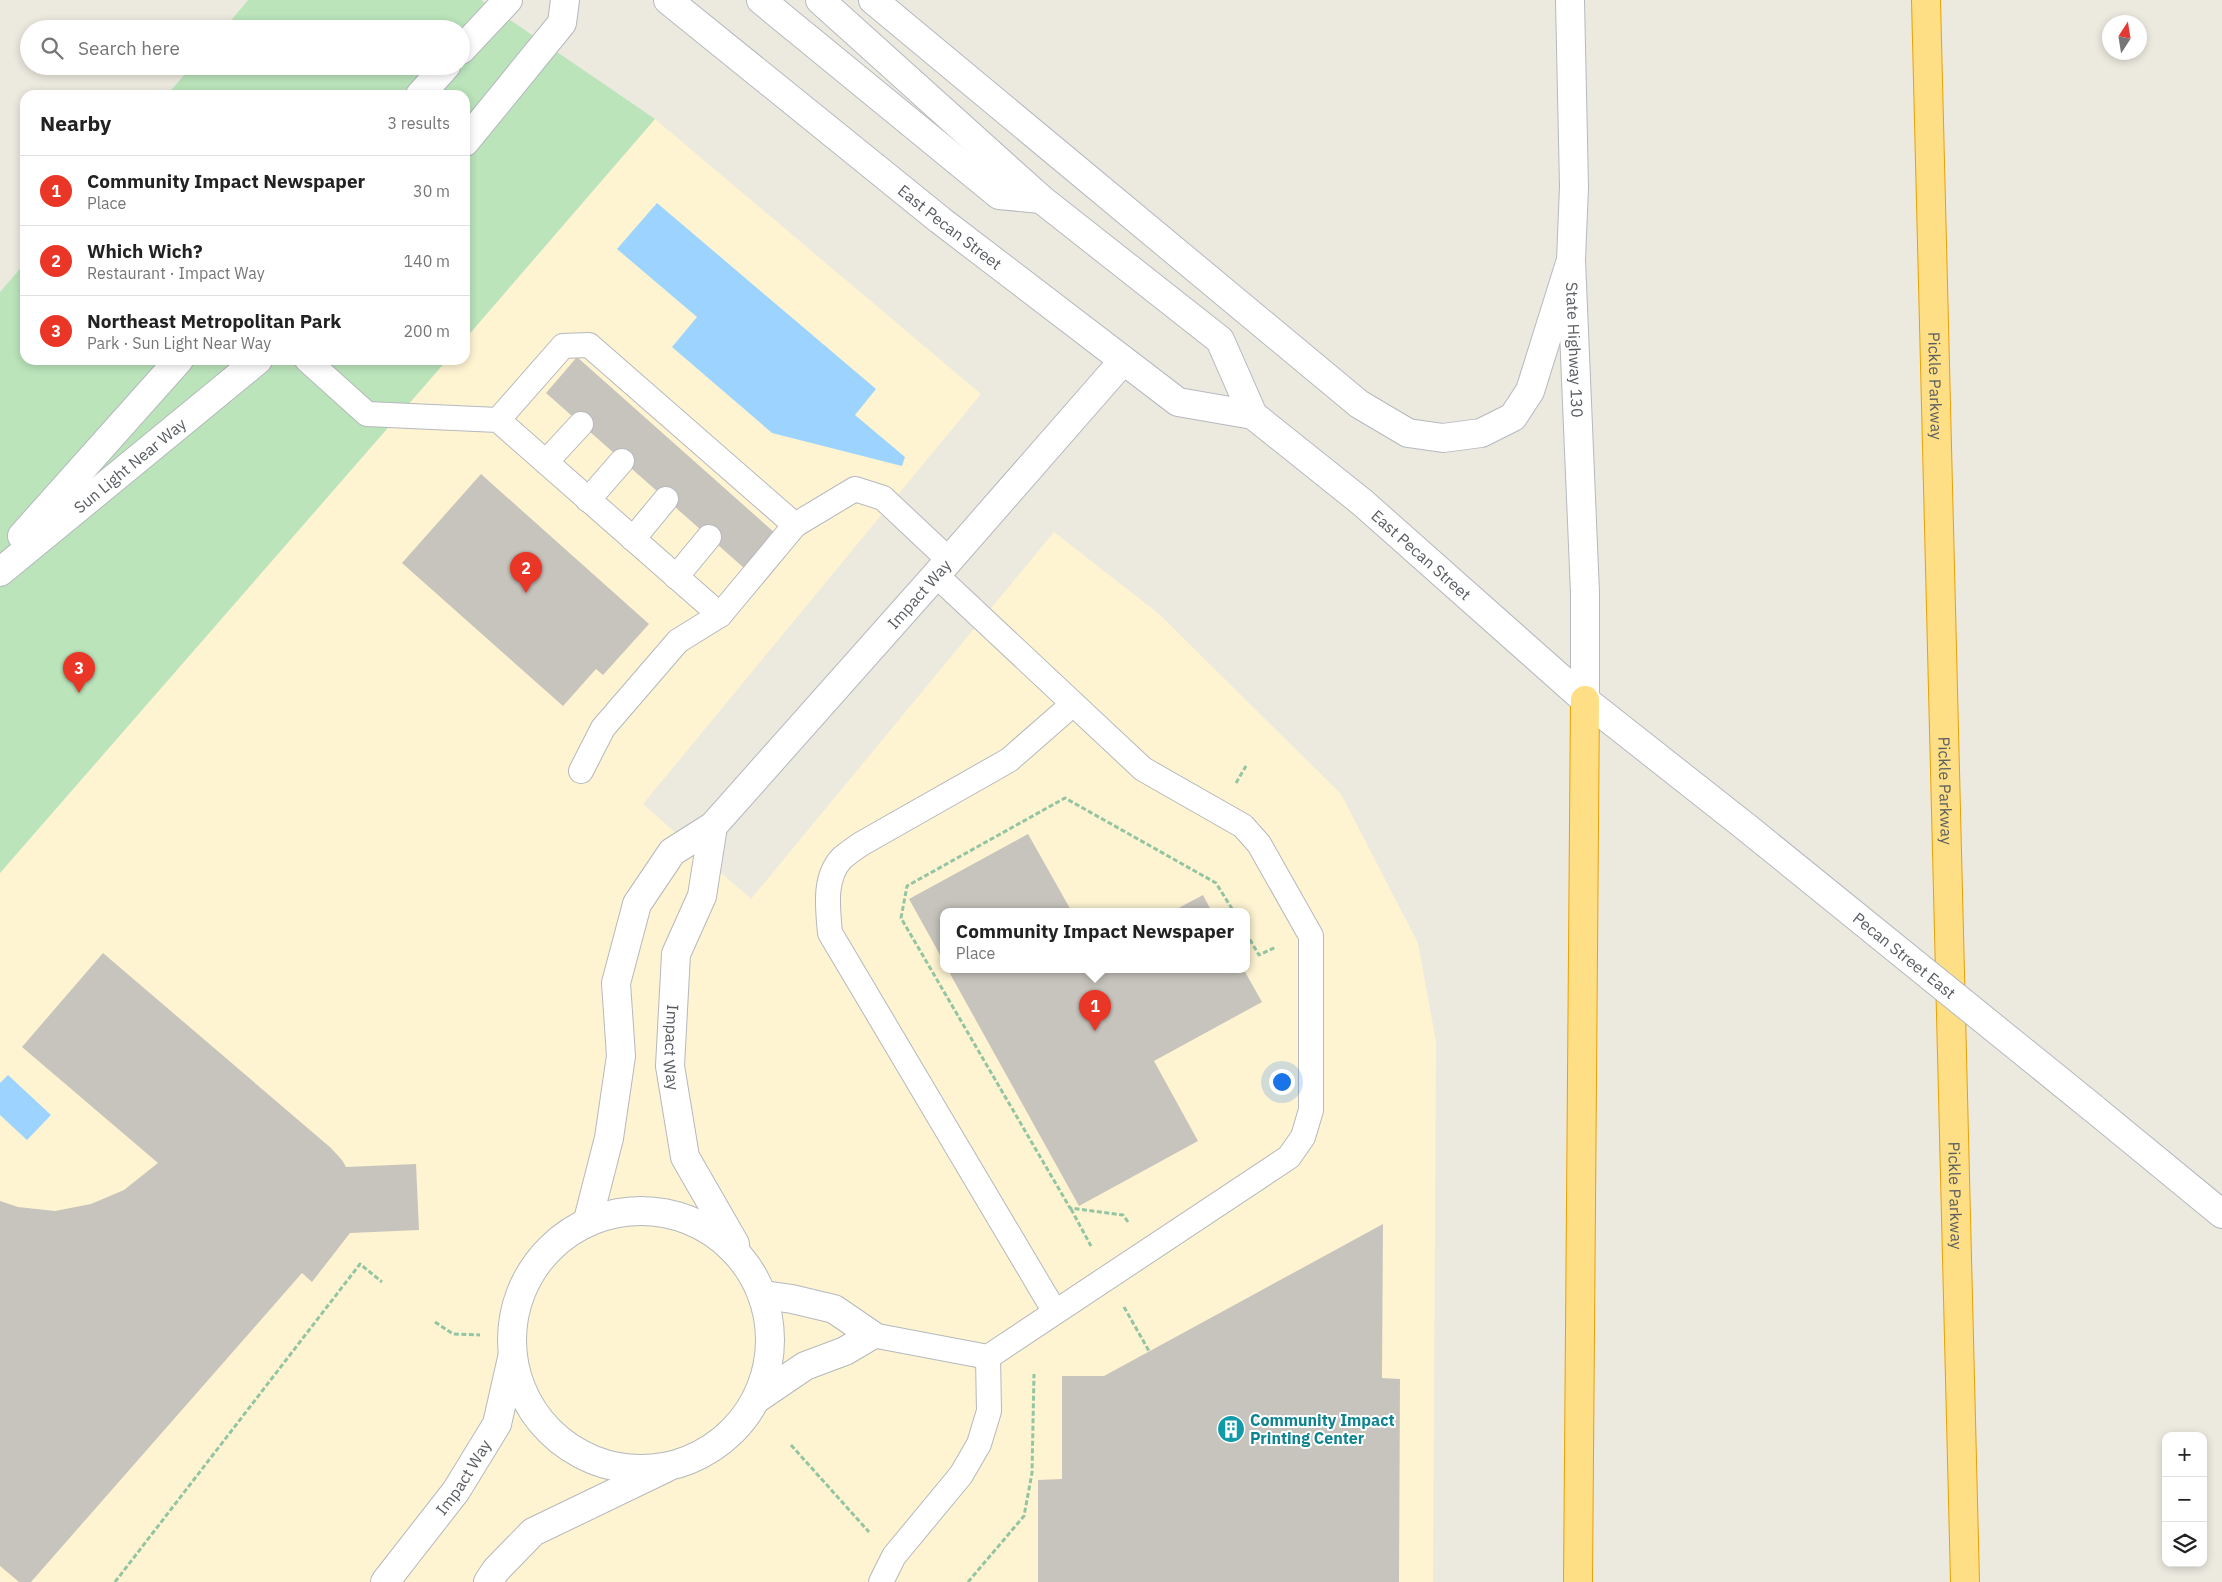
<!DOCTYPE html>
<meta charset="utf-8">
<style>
body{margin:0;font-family:"IBM Plex Sans",sans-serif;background:#f6f6f6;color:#222}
.controls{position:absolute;right:15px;bottom:15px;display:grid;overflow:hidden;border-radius:10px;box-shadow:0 2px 8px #0003}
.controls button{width:45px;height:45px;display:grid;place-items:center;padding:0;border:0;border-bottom:1px solid #e0e0e0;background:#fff;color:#222;font:25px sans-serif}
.compass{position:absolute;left:2102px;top:15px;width:45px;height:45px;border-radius:50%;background:#fff;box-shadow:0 2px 8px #0003;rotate:12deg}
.you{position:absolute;left:1281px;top:1081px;width:18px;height:18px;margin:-12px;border:4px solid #fff;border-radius:50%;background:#1a73e8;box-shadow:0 0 0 8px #1a73e833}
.badge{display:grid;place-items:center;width:32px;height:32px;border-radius:50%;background:#ea3627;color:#fff;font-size:16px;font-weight:700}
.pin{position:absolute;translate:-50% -41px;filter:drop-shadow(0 1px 2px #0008)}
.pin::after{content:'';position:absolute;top:26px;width:18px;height:15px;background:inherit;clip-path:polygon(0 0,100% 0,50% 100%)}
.popup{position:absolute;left:940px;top:908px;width:310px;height:65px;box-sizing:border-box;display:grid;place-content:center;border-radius:10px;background:#fff;filter:drop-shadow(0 1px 4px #0005);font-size:16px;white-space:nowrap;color:#767676}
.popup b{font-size:19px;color:#222}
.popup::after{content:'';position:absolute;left:50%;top:100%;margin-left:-10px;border:10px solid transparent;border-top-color:#fff}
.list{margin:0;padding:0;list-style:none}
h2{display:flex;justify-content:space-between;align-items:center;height:65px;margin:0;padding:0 20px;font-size:21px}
h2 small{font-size:16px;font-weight:400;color:#767676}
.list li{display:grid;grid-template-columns:32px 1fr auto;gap:15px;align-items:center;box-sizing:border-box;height:70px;padding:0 20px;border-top:1px solid #e0e0e0}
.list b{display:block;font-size:19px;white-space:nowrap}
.list p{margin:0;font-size:16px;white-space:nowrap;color:#767676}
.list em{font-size:16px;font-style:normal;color:#767676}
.icon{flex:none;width:28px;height:28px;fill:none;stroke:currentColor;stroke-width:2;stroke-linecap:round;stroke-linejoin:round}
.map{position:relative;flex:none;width:2222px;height:1582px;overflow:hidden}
.search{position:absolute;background:#fff;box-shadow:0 2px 8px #0003;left:20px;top:20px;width:450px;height:55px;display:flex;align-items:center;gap:12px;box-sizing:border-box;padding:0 18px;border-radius:28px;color:#767676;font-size:19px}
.panel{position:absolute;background:#fff;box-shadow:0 2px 8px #0003;left:20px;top:90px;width:450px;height:275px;border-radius:15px}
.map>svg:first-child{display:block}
.commercial{fill:#fef4d2;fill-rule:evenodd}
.green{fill:#bbe4bb}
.water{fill:#9cd4ff}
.building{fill:#c7c4bd}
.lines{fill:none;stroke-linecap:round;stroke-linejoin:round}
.service-casing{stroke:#b5b8bd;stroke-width:26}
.minor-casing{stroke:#b5b8bd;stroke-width:30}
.secondary-casing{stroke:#b5b9bf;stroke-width:30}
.motorway-casing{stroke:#eba100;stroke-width:30}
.path{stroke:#94c5a2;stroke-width:3;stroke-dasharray:5 2.5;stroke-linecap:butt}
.service{stroke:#fff;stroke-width:24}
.minor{stroke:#fff;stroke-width:28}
.secondary{stroke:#fff;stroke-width:28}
.motorway{stroke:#fedf85;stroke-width:28}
.secondary-bridge-casing{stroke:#b5b9bf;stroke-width:30;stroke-linecap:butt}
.secondary-bridge{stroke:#fff;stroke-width:28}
.labels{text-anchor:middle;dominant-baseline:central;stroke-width:4;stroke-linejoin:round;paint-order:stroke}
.street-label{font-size:16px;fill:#585c61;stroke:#fff}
.culture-label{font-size:16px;font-weight:bold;fill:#0d838f;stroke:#fff;text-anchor:start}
</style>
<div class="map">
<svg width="2222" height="1582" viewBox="0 0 2222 1582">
<rect width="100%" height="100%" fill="#ece9df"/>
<path class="commercial" d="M655,119L981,394L643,804L751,899L1054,532L1159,614L1341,794L1418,943L1436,1042L1433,1582H0V873L447,360H465V339ZM944,912H1246V970H944Z"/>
<g class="green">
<path d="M248,0H481L655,119L465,339V95H167L192,66H461V29H224Z"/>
<path d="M25,263V360H447L0,873V292Z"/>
</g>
<g class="water">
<path d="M657,203L876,389L855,415L905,457L902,466L772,433L672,347L697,317L617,249Z"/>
<path d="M8,1075L51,1115L27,1140L0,1115V1083Z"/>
</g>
<g class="building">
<path d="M577,357L775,533L744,568L546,393Z"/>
<path d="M481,474L649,624L603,675L596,669L563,706L402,563Z"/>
<path d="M1028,834L1072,912H944V962L909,899Z"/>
<path d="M1203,895L1212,912H1171Z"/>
<path d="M103,953L331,1148L342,1160L346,1167L416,1164L419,1230L350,1233L312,1282L302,1273L31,1582H19L0,1566V1201L18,1207L55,1211L91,1204L124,1190L158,1163L22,1047Z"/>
<path d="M948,970H1244L1262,1002L1154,1061L1198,1141L1079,1206Z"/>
<path d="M1383,1224L1382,1378L1400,1379L1399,1582H1038V1480L1062,1479V1376H1104Z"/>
</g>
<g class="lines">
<g class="service-casing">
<g id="service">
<path d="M307,360L367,414L498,420L720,615L678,641L603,728L581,771"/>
<path d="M498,420L563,346L589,345L795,525L720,615"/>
<path d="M546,462L581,424"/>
<path d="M588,500L622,461"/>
<path d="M795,525L855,489L883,498L949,560"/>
<path d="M633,539L666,499"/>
<path d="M676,577L709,537"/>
<path d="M1055,1312L830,933C828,909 823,878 842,858C848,853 855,848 861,844L1009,760L1073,704"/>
<path d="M872,1335L988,1357L1289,1157L1303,1137L1311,1110V936L1259,844L1243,826L1143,769L936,575"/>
<path d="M881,1582L894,1556L961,1475L979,1444L989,1411L988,1357"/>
</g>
</g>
<g class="minor-casing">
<g id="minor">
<path d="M461,50L508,0"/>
<path d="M420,95L446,66"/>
<path d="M465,142L562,23L565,0"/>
<path d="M22,536L179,360"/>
<path id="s1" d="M0,572L258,360"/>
<path id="s2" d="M713,826L702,896L676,954L670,1066L685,1157L735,1244"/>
<circle cx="641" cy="1340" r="129"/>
<path id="s3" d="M588,1220L609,1138L621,1056L616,983L637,904L672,852L713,826L936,575L1123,361"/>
<path d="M758,1398L805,1366L845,1351L872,1335L834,1309L792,1299L764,1295"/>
<path id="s4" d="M385,1582L456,1491L497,1424L512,1358"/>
<path d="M488,1582L496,1570L533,1532L666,1468"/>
</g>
</g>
<g class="secondary-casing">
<g id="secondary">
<path id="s5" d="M668,0L940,220L1178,402L1253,415"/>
<path d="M761,0L999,195L1041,199"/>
<path id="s6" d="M820,0L1041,199L1220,340L1253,415L1363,503L1585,700L1746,827"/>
<path d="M873,0L1359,404L1408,433L1443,438L1481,433L1513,417L1530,391L1571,260"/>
<path id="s7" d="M1570,0L1574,187L1571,260L1585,593V700"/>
<path d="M2093,1108L2222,1214"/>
</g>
</g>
<g class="motorway-casing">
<g id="motorway">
<path id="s8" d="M1926,0L1965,1582"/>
<path d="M1578,1582L1585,700"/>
</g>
</g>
<g class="path">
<path d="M1236,783L1246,766"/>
<path d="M1246,933L1259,955L1276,947"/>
<path d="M1071,1209L1091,1246"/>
<path d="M1128,1222L1123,1215L1070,1208L901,918L907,886L1065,798L1216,883L1234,912"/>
<path d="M1124,1307L1149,1351"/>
<path d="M435,1322L453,1334L480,1335"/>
<path d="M791,1445L869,1532"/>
<path d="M115,1582L360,1264L382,1282"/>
<path d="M968,1582L1024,1516L1032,1473L1034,1374"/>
</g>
<use href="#service" class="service"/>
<use href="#minor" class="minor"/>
<use href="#secondary" class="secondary"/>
<use href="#motorway" class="motorway"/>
<g class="secondary-bridge-casing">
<g id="secondary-bridge">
<path id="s9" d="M1746,827L2093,1108"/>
</g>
</g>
<use href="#secondary-bridge" class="secondary-bridge"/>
</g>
<defs>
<g id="building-disc" transform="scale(1.4375)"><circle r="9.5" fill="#0f9aa8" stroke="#fff"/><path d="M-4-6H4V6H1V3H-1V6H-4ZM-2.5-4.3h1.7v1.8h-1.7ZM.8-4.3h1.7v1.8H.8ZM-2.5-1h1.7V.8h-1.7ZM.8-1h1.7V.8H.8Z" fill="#fff"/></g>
</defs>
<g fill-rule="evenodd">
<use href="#building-disc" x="1231" y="1429"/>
</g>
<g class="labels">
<g class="street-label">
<text stroke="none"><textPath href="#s5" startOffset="362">East Pecan Street</textPath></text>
<text stroke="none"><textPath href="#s7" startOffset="350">State Highway 130</textPath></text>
<text stroke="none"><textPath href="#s8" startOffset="386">Pickle Parkway</textPath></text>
<text stroke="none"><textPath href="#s1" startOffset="168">Sun Light Near Way</textPath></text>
<text stroke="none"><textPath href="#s6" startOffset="826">East Pecan Street</textPath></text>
<text stroke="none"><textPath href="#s3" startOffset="744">Impact Way</textPath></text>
<text stroke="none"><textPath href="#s8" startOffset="791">Pickle Parkway</textPath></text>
<text stroke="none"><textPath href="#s9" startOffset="204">Pecan Street East</textPath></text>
<text stroke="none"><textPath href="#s2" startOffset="228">Impact Way</textPath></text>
<text stroke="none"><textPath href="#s8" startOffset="1196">Pickle Parkway</textPath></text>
<text stroke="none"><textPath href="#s4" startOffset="131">Impact Way</textPath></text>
</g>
<g class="culture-label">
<text x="1250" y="1420">Community Impact<tspan x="1250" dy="18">Printing Center</tspan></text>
</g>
</g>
</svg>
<div class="controls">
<button>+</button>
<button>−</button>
<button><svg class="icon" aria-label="layers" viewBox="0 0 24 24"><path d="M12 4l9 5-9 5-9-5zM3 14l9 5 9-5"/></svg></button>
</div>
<svg class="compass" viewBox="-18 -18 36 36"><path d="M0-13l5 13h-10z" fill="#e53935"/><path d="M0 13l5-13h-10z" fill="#767676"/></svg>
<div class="you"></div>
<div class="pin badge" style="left:1095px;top:1031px">1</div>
<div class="popup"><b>Community Impact Newspaper</b>Place</div>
<div class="pin badge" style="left:526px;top:593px">2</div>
<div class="pin badge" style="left:79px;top:693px">3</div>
<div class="search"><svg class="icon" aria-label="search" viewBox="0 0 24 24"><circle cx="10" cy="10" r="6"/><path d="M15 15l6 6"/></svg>Search here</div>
<section class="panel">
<h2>Nearby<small>3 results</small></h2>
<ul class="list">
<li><span class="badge">1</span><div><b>Community Impact Newspaper</b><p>Place</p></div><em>30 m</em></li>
<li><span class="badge">2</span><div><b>Which Wich?</b><p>Restaurant · Impact Way</p></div><em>140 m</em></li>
<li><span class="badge">3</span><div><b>Northeast Metropolitan Park</b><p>Park · Sun Light Near Way</p></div><em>200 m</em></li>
</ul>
</section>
</div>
